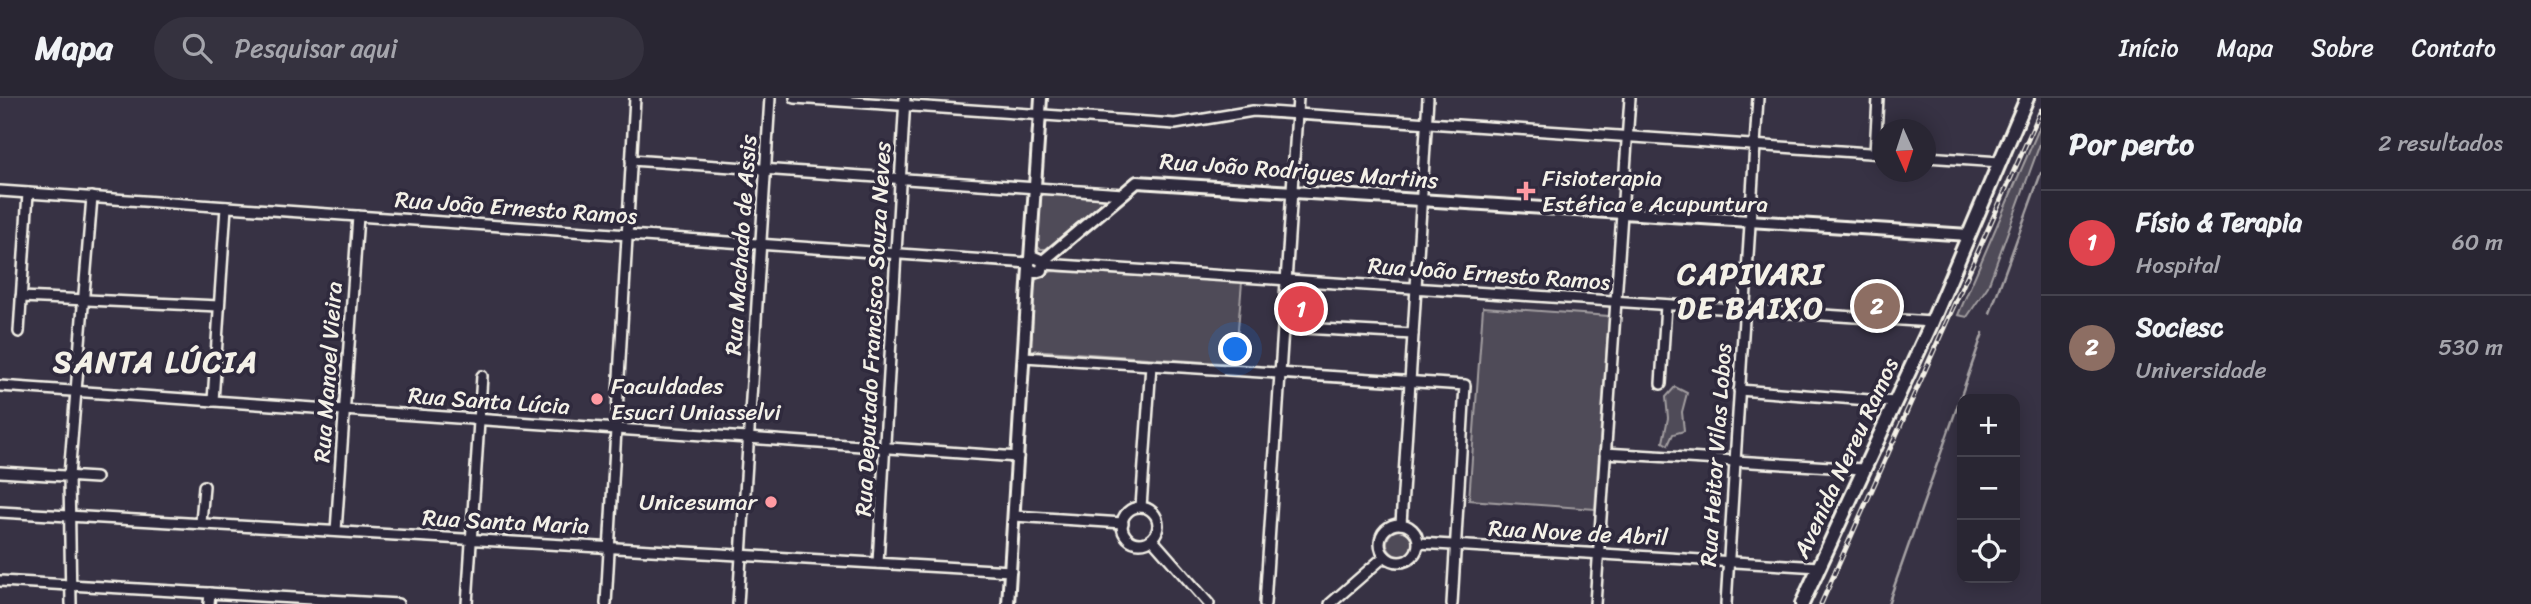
<!DOCTYPE html>
<html lang="pt">
<meta charset="utf-8">
<style>
body{margin:0;font-family:Sriracha,sans-serif;background:#35323f;color:#f1f3f6}
.controls{position:absolute;right:21px;bottom:21px;display:grid;overflow:hidden;border-radius:14px;box-shadow:0 4px 18px #0003}
.controls button{width:63px;height:63px;display:grid;place-items:center;padding:0;border:0;border-bottom:2px solid #45434e;background:#292633;color:#f1f3f6;font:35px sans-serif}
.compass{position:absolute;left:1873px;top:21px;width:63px;height:63px;border-radius:50%;background:#292633;box-shadow:0 4px 18px #0003;rotate:177deg}
.you{position:absolute;left:1236px;top:252px;width:24px;height:24px;margin:-18px;border:5px solid #fff;border-radius:50%;background:#1a73e8;box-shadow:0 0 0 10px #1a73e833}
.badge{display:grid;place-items:center;width:46px;height:46px;border-radius:50%;background:#d6ab8b;color:#fff;font-size:23px;font-weight:700}
.pin{position:absolute;translate:-50% -50%;border:4px solid #fff;box-shadow:0 2px 7px #0006}
.list{margin:0;padding:0;list-style:none}
h2{display:flex;justify-content:space-between;align-items:center;height:91px;margin:0;padding:0 28px;font-size:30px}
h2 small{font-size:23px;font-weight:400;color:#a5a5ac}
.list li{display:grid;grid-template-columns:46px 1fr auto;gap:21px;align-items:center;box-sizing:border-box;height:105px;padding:0 28px;border-top:2px solid #45434e}
.list b{display:block;font-size:26px;white-space:nowrap}
.list p{margin:0;font-size:23px;white-space:nowrap;color:#a5a5ac}
.list em{font-size:23px;font-style:normal;color:#a5a5ac}
.icon{flex:none;width:38px;height:38px;fill:none;stroke:currentColor;stroke-width:2;stroke-linecap:round;stroke-linejoin:round}
.map{position:relative;flex:none;width:2041px;height:506px;overflow:hidden}
header{display:flex;align-items:center;gap:42px;box-sizing:border-box;height:98px;padding:0 35px;background:#292633;border-bottom:2px solid #45434e}
header strong{font-size:33px}
nav{display:flex;gap:38px;margin-inline-start:auto;font-size:24px}
.search{width:490px;height:63px;background:#35323f;display:flex;align-items:center;gap:18px;box-sizing:border-box;padding:0 24px;border-radius:38px;color:#a5a5ac;font-size:26px}
main{display:flex}
aside{flex:1;background:#292633}
.map>svg:first-child{display:block}
.green{fill:#504b59;stroke:#a29ea0;stroke-width:2}
.lines{fill:none;stroke-linecap:round;stroke-linejoin:round}
.stream{stroke:#a6a2a4;stroke-width:2.5}
.minor-casing{stroke:#f4f1e8;stroke-width:14}
.tertiary-casing{stroke:#f4f1e8;stroke-width:16}
.secondary-casing{stroke:#f4f1e8;stroke-width:18}
.minor{stroke:#2f2a3d;stroke-width:9}
.tertiary{stroke:#2f2a3d;stroke-width:10}
.secondary{stroke:#2f2a3d;stroke-width:12}
.rail-casing{stroke:#f4f1e8;stroke-width:5}
.rail{stroke:#2f2a3d;stroke-width:2.5;stroke-dasharray:8;stroke-linecap:butt}
.poi-dot{fill:#ff9aa2;stroke:#2f2a3d;stroke-width:2.5}
.labels{text-anchor:middle;dominant-baseline:central;stroke-width:7;stroke-linejoin:round;paint-order:stroke}
.street-label{font-size:23px;fill:#f4f1e8;stroke:#2f2a3d}
.poi-label{font-size:23px;fill:#f4f1e8;stroke:#2f2a3d;text-anchor:start}
.district-label{font-size:30px;font-weight:bold;letter-spacing:2px;fill:#f4f1e8;stroke:#2f2a3d}
</style>
<header>
<strong>Mapa</strong>
<div class="search"><svg class="icon" aria-label="search" viewBox="0 0 24 24"><circle cx="10" cy="10" r="6"/><path d="M15 15l6 6"/></svg>Pesquisar aqui</div>
<nav><a>Início</a><a>Mapa</a><a>Sobre</a><a>Contato</a></nav>
</header>
<main>
<div class="map">
<svg width="2041" height="506" viewBox="0 0 2041 506">
<rect width="100%" height="100%" fill="#373244"/>
<filter id="ink" filterUnits="userSpaceOnUse"><feTurbulence type="fractalNoise" baseFrequency=".0143" numOctaves="2"/><feDisplacementMap in="SourceGraphic" scale="14" xChannelSelector="R" yChannelSelector="G"/><feConvolveMatrix kernelMatrix="1 2 1 2 8 2 1 2 1" color-interpolation-filters="sRGB"/></filter>
<g filter="url(#ink)">
<g class="green">
<path d="M2041,26V43L1988,188L1967,219L1958,217Z"/>
<path d="M1041,96L1107,101L1046,151H1040L1037,148Z"/>
<path d="M1052,173L1242,184L1235,266L1031,252L1034,190L1036,181Z"/>
<path d="M1483,209L1609,218L1595,411L1469,402Z"/>
<path d="M1675,289L1687,295L1682,314L1684,333L1673,336L1668,347L1663,344L1668,320L1666,299Z"/>
<circle cx="1400" cy="445" r="13"/>
</g>
<g class="lines">
<g class="stream">
<path d="M1990,215L2041,75"/>
<path d="M1888,506L1983,235"/>
</g>
<g class="minor-casing">
<g id="minor">
<path d="M795,0L1175,26L1253,13L1884,56"/>
<path d="M1875,55L1878,0"/>
<path d="M1926,59L2000,64"/>
<path d="M631,62L1123,96"/>
<path d="M0,93L1028,165"/>
<path d="M1044,166L1932,224"/>
<path d="M21,199L219,208"/>
<path d="M1283,229L1413,236"/>
<path d="M19,234L28,95"/>
<path d="M1024,259L1465,287L1452,506"/>
<path d="M1661,286L1666,207"/>
<path d="M0,288L1018,359"/>
<path d="M1739,292L1895,304"/>
<path d="M213,303L226,109"/>
<path d="M1605,355L1863,371"/>
<path d="M0,374L96,380"/>
<path d="M1141,409L1151,267"/>
<circle cx="1140" cy="427" r="18"/>
<path d="M0,414L1011,473"/>
<path d="M1014,418L1123,425"/>
<path d="M201,425L204,388"/>
<circle cx="1399" cy="445" r="19"/>
<path d="M1401,426L1428,0"/>
<path d="M336,433L358,118"/>
<path d="M1152,441L1209,506"/>
<path d="M1419,445L1819,469"/>
<path d="M878,465L905,0"/>
<path d="M0,483L398,506"/>
<path d="M71,506L69,378L92,99"/>
<path d="M209,506L210,495"/>
<path d="M467,506L482,278"/>
<path d="M606,506L635,0"/>
<path d="M738,506L770,0"/>
<path d="M1265,506L1298,0"/>
<path d="M1330,506L1385,458"/>
<path d="M1595,506L1630,0"/>
<path d="M1726,506L1758,0"/>
</g>
</g>
<g class="tertiary-casing">
<g id="tertiary">
<path d="M1030,161L1041,0"/>
<path d="M1043,163L1034,159L1029,163V170L1035,174L1042,172L1043,163L1137,84L1969,137"/>
<path d="M1008,506L1029,170"/>
</g>
</g>
<g class="secondary-casing">
<path id="secondary" d="M1802,506L1932,224L2027,0"/>
</g>
<use href="#minor" class="minor"/>
<use href="#tertiary" class="tertiary"/>
<use href="#secondary" class="secondary"/>
<g class="rail-casing">
<path id="rail" d="M1821,506L2041,12"/>
</g>
<use href="#rail" class="rail"/>
</g>
</g>
<g class="poi-dot">
<path d="M1522.5 82.5h7v7h7v7h-7v7h-7v-7h-7v-7h7z"/>
<circle cx="597" cy="301" r="7"/>
<circle cx="771" cy="404" r="7"/>
</g>
<g class="labels">
<g class="street-label">
<text transform="translate(1299 73) rotate(4)">Rua João Rodrigues Martins</text>
<text transform="translate(516 110) rotate(4)">Rua João Ernesto Ramos</text>
<text transform="translate(741 147) rotate(-86)">Rua Machado de Assis</text>
<text transform="translate(1489 176) rotate(4)">Rua João Ernesto Ramos</text>
<text transform="translate(873 231) rotate(-87)">Rua Deputado Francisco Souza Neves</text>
<text transform="translate(328 274) rotate(-86)">Rua Manoel Vieira</text>
<text transform="translate(489 303) rotate(4)">Rua Santa Lúcia</text>
<text transform="translate(1716 357) rotate(-86)">Rua Heitor Vilas Lobos</text>
<text transform="translate(1846 360) rotate(-65)">Avenida Nereu Ramos</text>
<text transform="translate(506 424) rotate(3)">Rua Santa Maria</text>
<text transform="translate(1578 435) rotate(3)">Rua Nove de Abril</text>
</g>
<g class="poi-label">
<text x="1542" y="80">Fisioterapia<tspan x="1542" dy="26">Estética e Acupuntura</tspan></text>
<text x="611" y="288">Faculdades<tspan x="611" dy="26">Esucri Uniasselvi</tspan></text>
<text x="757" y="404" text-anchor="end">Unicesumar</text>
</g>
<g class="district-label">
<text x="1751" y="176">CAPIVARI<tspan x="1751" dy="34">DE BAIXO</tspan></text>
<text x="156" y="264">SANTA LÚCIA</text>
</g>
</g>
</svg>
<div class="controls">
<button>+</button>
<button>−</button>
<button><svg class="icon" aria-label="locate" viewBox="0 0 24 24"><circle cx="12" cy="12" r="6"/><path d="M12 2v4M12 18v4M2 12h4M18 12h4"/></svg></button>
</div>
<svg class="compass" viewBox="-18 -18 36 36"><path d="M0-13l5 13h-10z" fill="#e53935"/><path d="M0 13l5-13h-10z" fill="#a5a5ac"/></svg>
<div class="you"></div>
<div class="pin badge" style="left:1301px;top:211px;background:#e0444e">1</div>
<div class="pin badge" style="left:1877px;top:208px;background:#8d6e63">2</div>
</div>
<aside>
<h2>Por perto<small>2 resultados</small></h2>
<ul class="list">
<li><span class="badge" style="background:#e0444e">1</span><div><b>Físio &amp; Terapia</b><p>Hospital</p></div><em>60 m</em></li>
<li><span class="badge" style="background:#8d6e63">2</span><div><b>Sociesc</b><p>Universidade</p></div><em>530 m</em></li>
</ul>
</aside>
</main>
